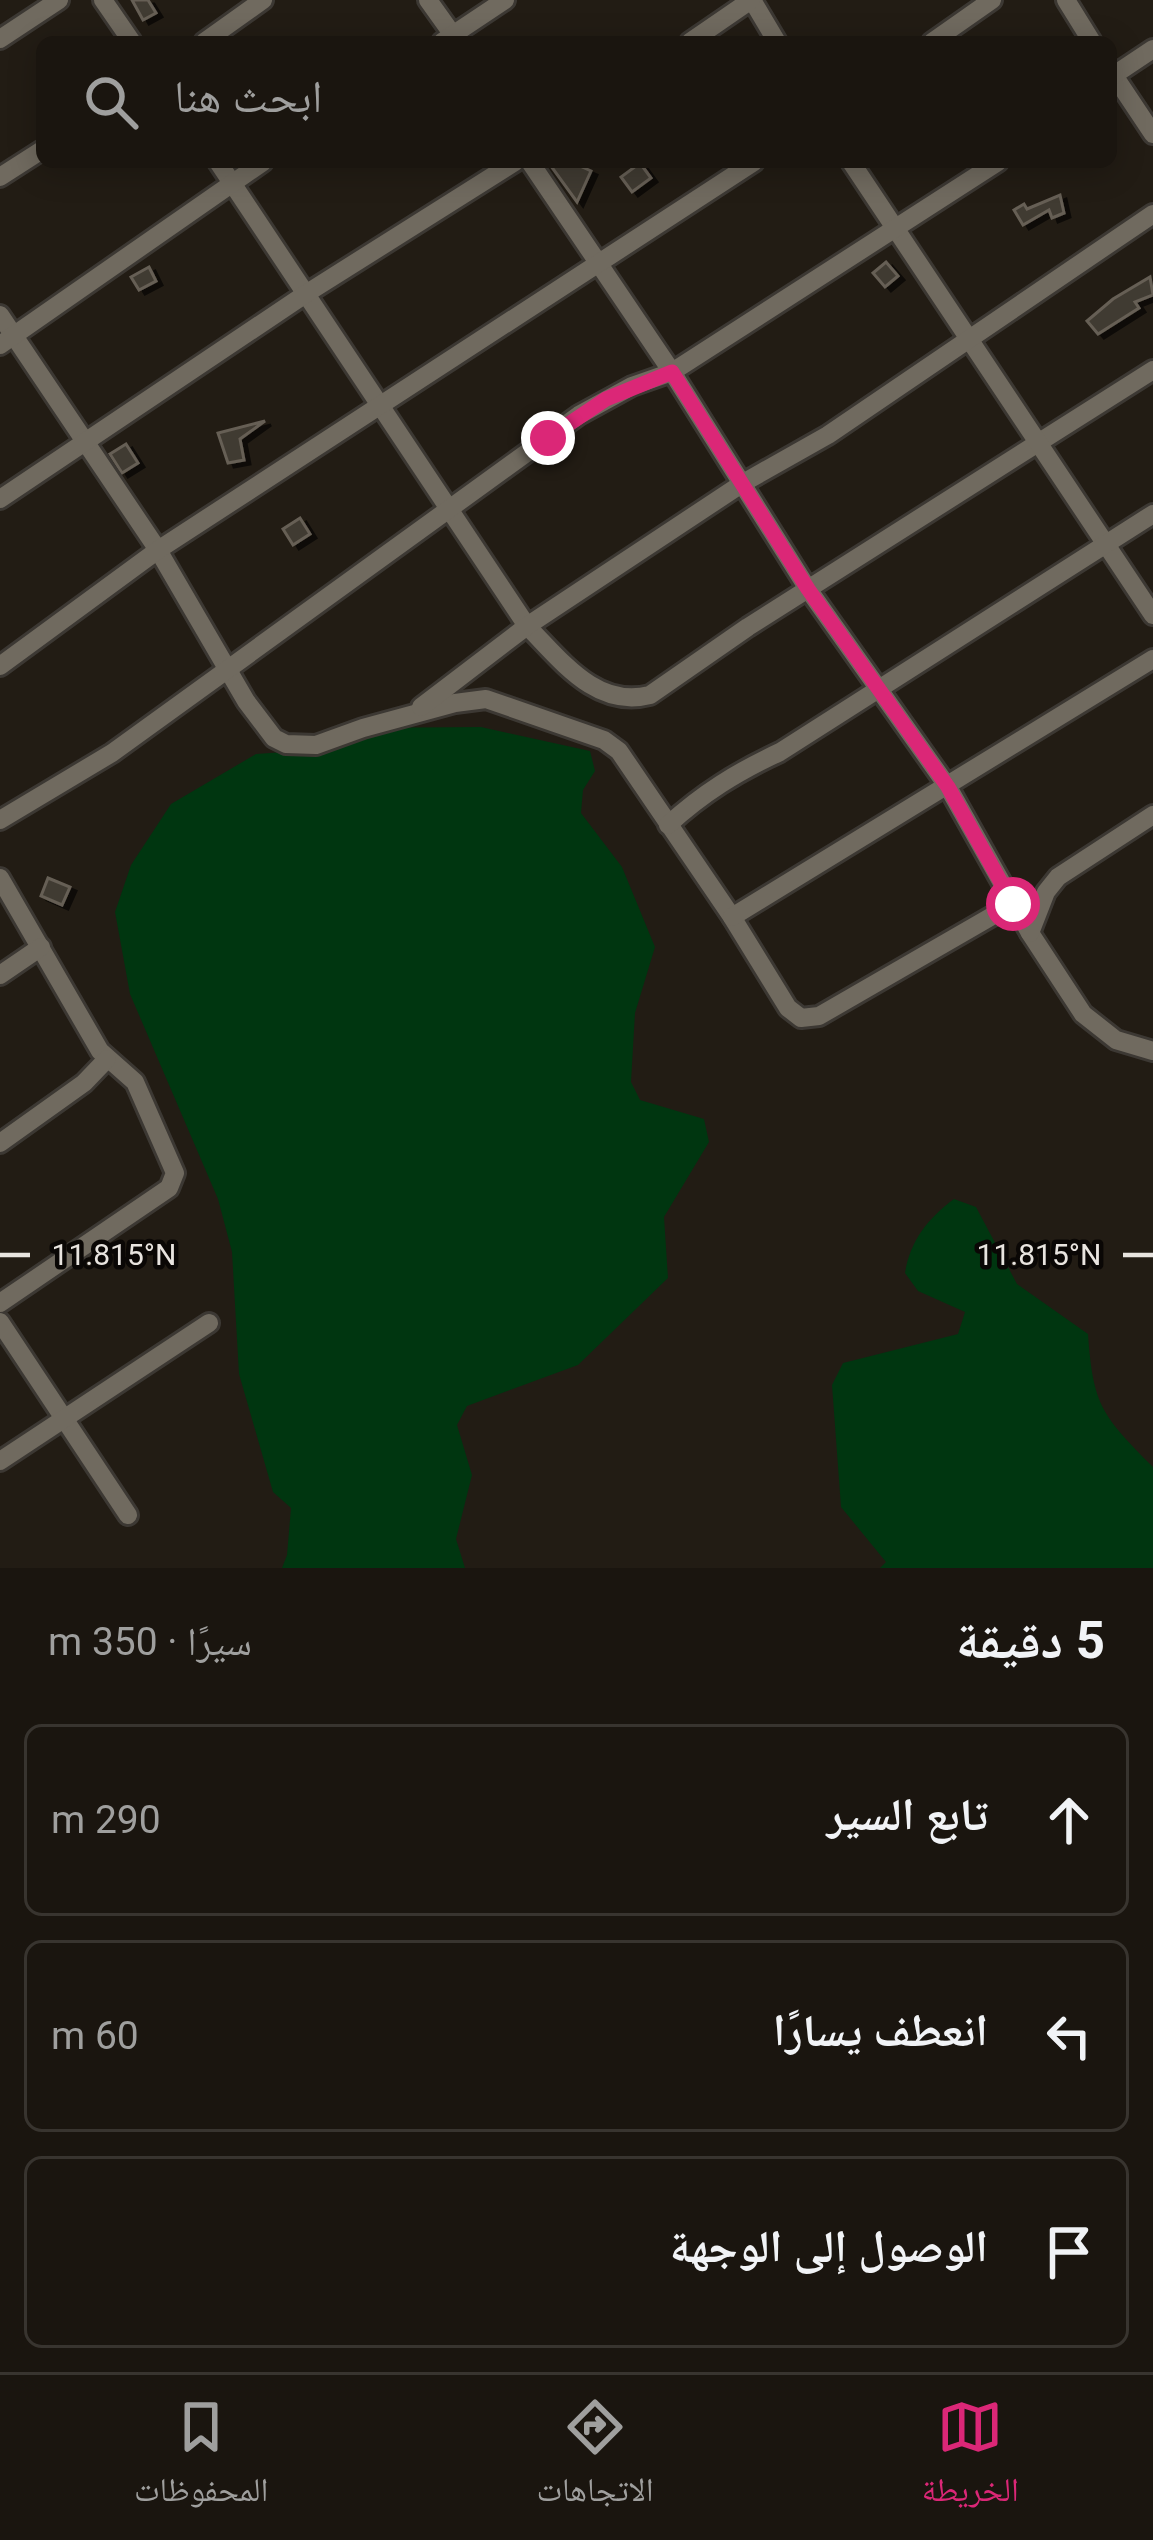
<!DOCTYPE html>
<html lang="ar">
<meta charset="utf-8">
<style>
body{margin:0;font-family:Roboto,"Noto Naskh Arabic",sans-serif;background:#231e18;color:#f1f3f6;direction:rtl}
.stop{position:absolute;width:36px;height:36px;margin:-27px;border:9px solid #db2777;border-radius:50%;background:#fff}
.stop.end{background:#db2777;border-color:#fff;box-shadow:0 3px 12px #0008}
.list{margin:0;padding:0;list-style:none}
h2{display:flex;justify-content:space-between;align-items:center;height:156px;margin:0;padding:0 48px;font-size:51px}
h2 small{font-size:39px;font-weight:400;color:#9f9f9e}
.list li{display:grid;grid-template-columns:78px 1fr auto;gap:36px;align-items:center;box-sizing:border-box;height:192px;margin:0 24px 24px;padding:0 24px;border:3px solid #38342f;border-radius:18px}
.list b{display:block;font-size:45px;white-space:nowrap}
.list em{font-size:39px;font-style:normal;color:#9f9f9e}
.icon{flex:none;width:66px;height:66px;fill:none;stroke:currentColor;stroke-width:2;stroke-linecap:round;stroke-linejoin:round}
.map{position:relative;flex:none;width:1153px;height:1568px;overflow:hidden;direction:ltr}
.search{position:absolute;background:#1a150f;box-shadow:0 6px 30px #0003;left:36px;right:36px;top:36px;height:132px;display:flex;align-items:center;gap:30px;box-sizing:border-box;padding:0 42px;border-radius:18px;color:#9f9f9e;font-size:45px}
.sheet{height:804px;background:#1a150f}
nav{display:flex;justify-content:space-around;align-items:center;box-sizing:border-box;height:168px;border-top:3px solid #38342f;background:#1a150f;font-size:33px;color:#9f9f9e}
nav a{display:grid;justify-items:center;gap:6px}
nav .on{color:#db2777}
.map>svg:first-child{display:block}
.green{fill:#003610}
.building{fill:#413b32;stroke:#665f55;stroke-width:3;filter:url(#shadow)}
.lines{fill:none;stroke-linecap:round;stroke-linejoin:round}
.minor-casing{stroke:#3c3833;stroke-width:24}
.minor{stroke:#706a5f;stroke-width:18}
.route{stroke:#db2777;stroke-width:15}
.ticks{fill:none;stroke:#e8e4df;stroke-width:4.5}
.ticks-label{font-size:30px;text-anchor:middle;fill:#e8e4df;stroke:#0a0705;stroke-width:9;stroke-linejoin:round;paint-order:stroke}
</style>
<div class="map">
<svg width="1153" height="1568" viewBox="0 0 1153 1568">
<defs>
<filter id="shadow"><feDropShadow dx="6" dy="4" stdDeviation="0" flood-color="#0009"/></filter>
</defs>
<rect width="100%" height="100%" fill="#221c14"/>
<g class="green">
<path d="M481,727L590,751L595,771L583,790L581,813L622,867L655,947L635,1013L631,1082L640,1100L704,1119L709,1142L664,1217L668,1278L578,1365L467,1406L457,1425L472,1475L456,1539L465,1568H282L287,1555L291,1508L273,1492L239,1374L232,1252L218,1199L130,994L115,912L131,865L171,804L256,754L327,749L344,728Z"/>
<path d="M954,1199L976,1207L1017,1284L1088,1334C1093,1407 1103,1416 1153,1467V1568H880L886,1562L841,1507L832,1385L843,1363L958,1334L965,1312L918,1291L905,1273C910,1241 928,1218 954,1199Z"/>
</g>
<g class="building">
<path d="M132,0H148L156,13L143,20Z"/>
<path d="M548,162H571L591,171L577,202Z"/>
<path d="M640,163L651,178L632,192L621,177Z"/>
<path d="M1060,195L1064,213L1052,218L1049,210L1023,225L1014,210L1024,204L1027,209Z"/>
<path d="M886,262L898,276L885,287L873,273Z"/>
<path d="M149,267L156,281L139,290L131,277Z"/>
<path d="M1150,277L1153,295L1135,302L1139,308L1098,334L1087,321L1113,299Z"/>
<path d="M265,421L240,439L244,460L228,463L218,433Z"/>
<path d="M126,444L138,463L122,473L110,454Z"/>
<path d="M300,518L310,534L293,545L283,529Z"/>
<path d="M48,878L70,887L62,905L41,896Z"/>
</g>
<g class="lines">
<g class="minor-casing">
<g id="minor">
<path d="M103,0L132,42"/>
<path d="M428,0L458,42"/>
<path d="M752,0L777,42"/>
<path d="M1066,0L1092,42"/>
<path d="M0,39L59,0"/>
<path d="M204,42L263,0"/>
<path d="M442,42L505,0"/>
<path d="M690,42L751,0"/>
<path d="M932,42L992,0"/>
<path d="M1111,71L1153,134"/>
<path d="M1111,77L1153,49"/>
<path d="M218,162L527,626C561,660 596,709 650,695L748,627L1153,370"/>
<path d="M530,162L672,372L808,589L948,787L1030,933L1083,1014L1116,1040L1153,1051"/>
<path d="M851,162L1153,615"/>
<path d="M0,177L42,150"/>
<path d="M0,315L158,550L246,701L274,738L286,744L316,745L363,728L455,703L486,699L604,740L619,751L732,917L788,1008L801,1018L819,1016L1013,904"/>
<path d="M0,345L263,162"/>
<path d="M0,499L304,295L515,162"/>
<path d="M0,666L158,550L754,162"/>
<path d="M421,707L527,626L743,483L828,435L1153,214"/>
<path d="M0,820L112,753L579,415L632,386L672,372L998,162"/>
<path d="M668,825C703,793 737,772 780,752L1153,514"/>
<path d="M0,878L100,1051L135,1082L175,1173L169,1188L0,1303"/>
<path d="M732,917L1153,659"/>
<path d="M1030,933L1046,892L1058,877L1153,815"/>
<path d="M0,975L41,947"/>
<path d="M0,1143L84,1083L107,1059"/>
<path d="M0,1322L128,1515"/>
<path d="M0,1461L209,1323"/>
</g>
</g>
<use href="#minor" class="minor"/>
</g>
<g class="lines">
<path class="route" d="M548,438L606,399L672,372L808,589L948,787L1013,904"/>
</g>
<path class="ticks" d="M0,1255H30M1123,1255H1153"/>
<g class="ticks-label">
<text x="114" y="1265">11.815°N</text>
<text x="1039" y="1265">11.815°N</text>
</g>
</svg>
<div class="stop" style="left:1013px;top:904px"></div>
<div class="stop end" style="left:548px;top:438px"></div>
<div class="search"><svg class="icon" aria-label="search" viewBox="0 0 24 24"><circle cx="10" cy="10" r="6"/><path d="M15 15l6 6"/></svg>ابحث هنا</div>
</div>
<section class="sheet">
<h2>5 دقيقة<small>سيرًا · 350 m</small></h2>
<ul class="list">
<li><svg class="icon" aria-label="ahead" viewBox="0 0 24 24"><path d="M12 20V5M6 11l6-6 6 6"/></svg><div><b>تابع السير</b></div><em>290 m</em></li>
<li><svg class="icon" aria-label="left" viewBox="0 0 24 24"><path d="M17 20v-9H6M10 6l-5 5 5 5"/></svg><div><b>انعطف يسارًا</b></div><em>60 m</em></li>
<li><svg class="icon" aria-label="arrive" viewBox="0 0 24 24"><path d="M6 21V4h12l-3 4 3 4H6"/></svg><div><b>الوصول إلى الوجهة</b></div></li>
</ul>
</section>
<nav>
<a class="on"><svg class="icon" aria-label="map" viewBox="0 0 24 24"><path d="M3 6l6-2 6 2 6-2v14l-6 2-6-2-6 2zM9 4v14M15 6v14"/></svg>الخريطة</a>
<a><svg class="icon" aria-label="directions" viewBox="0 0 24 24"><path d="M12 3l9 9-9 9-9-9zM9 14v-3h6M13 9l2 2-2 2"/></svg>الاتجاهات</a>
<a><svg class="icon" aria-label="saved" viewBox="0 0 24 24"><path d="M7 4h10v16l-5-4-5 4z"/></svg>المحفوظات</a>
</nav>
